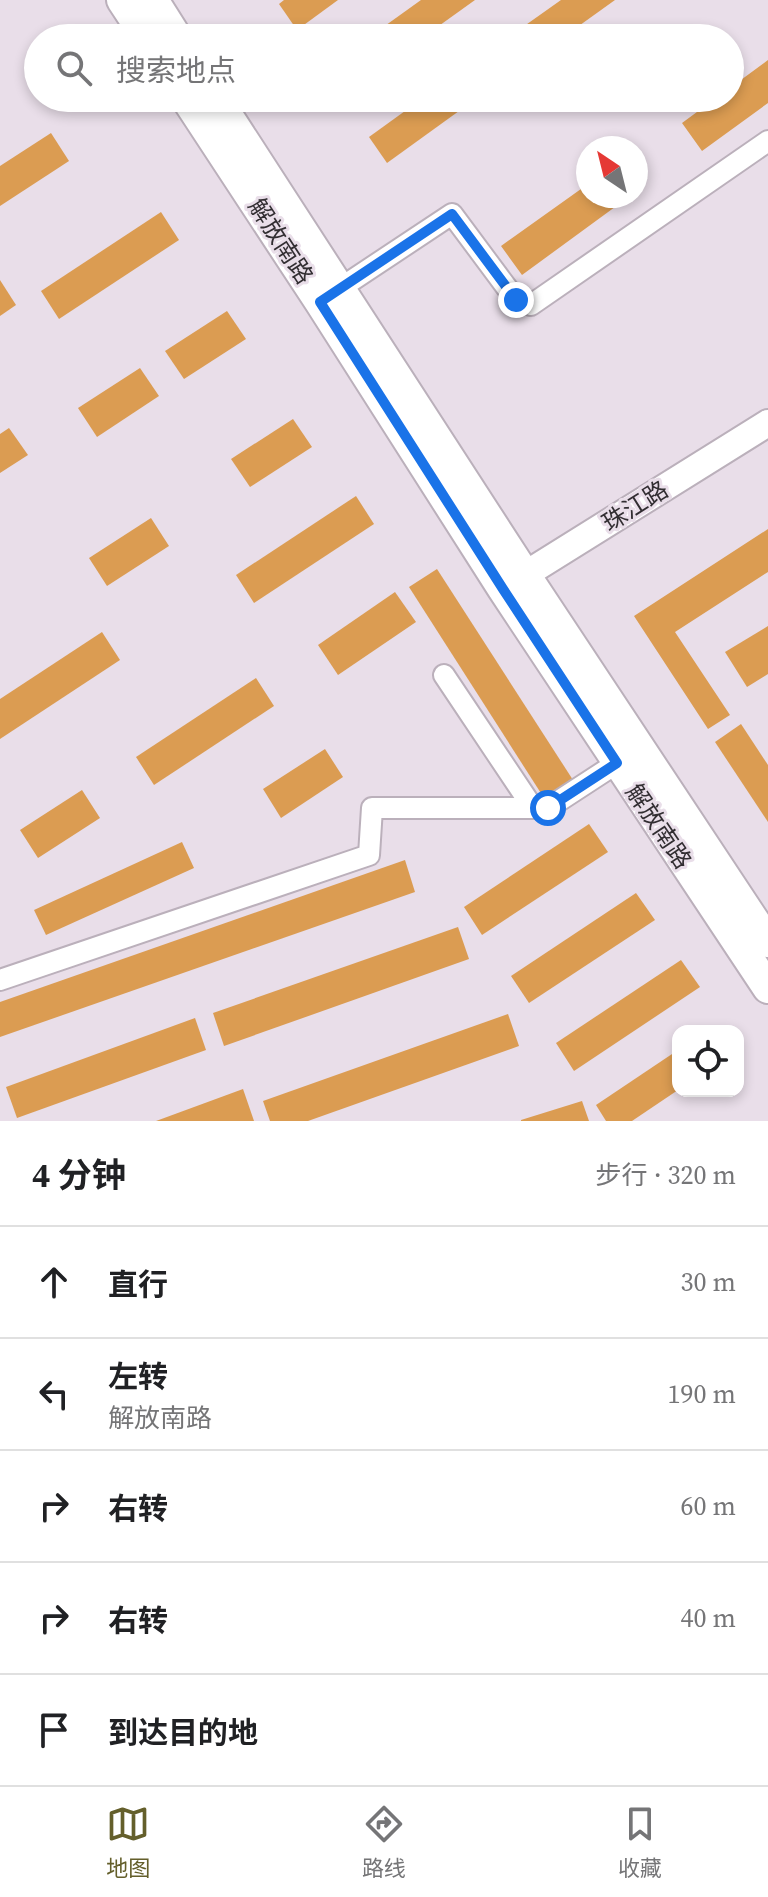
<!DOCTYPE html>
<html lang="zh">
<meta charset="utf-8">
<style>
body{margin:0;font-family:"Source Serif 4","Noto Sans SC",serif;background:#f2f2f2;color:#202124}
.controls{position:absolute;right:24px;bottom:24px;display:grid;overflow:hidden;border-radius:16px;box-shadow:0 4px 12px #0003}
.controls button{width:72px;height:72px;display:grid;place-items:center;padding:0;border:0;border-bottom:2px solid #e0e0e0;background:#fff;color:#202124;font:40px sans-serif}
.compass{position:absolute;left:576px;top:136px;width:72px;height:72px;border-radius:50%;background:#fff;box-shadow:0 4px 12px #0003;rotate:325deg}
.stop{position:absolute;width:24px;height:24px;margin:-18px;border:6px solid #1a73e8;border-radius:50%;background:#fff}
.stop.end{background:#1a73e8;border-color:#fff;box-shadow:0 2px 8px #0008}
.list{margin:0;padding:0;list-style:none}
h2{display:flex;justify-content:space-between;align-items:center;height:104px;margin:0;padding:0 32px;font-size:34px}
h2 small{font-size:26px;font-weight:400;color:#757577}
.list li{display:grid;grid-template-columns:52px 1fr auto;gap:24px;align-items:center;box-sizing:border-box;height:112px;padding:0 32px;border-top:2px solid #e0e0e0}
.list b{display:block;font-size:30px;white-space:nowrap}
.list p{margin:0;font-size:26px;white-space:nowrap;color:#757577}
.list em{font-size:26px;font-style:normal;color:#757577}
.icon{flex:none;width:44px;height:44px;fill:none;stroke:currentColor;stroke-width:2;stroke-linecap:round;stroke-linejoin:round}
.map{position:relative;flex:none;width:768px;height:1121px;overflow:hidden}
.search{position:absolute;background:#fff;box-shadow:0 4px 12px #0003;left:24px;right:24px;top:24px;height:88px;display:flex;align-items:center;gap:20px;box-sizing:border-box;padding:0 28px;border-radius:44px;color:#757577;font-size:30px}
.sheet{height:664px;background:#fff}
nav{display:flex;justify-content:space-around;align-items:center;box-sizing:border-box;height:112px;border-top:2px solid #e0e0e0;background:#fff;font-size:22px;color:#757577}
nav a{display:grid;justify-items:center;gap:4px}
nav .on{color:#645f2b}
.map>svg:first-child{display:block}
.building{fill:#db9c52}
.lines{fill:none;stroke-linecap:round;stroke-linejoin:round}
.minor-casing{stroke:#bbb0bb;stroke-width:24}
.tertiary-casing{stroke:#bbb0bb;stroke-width:30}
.secondary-casing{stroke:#bbb0bb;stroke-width:34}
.minor{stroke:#fff;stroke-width:20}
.tertiary{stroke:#fff;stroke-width:26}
.secondary{stroke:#fff;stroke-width:30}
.route{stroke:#1a73e8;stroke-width:10}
.labels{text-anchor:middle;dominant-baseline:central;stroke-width:6;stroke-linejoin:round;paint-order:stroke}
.street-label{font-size:24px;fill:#322e32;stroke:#e9dee9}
</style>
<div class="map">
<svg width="768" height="1121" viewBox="0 0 768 1121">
<rect width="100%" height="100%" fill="#e9dee9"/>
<g class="building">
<path d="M284,0H338L297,30L279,4Z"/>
<path d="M421,0H475L422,38H368Z"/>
<path d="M561,0H615L562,38H516L513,34Z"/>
<path d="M768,60V103L702,151L682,123L716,98H730V88Z"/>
<path d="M423,98H477L387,163L369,137Z"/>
<path d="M51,133L69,161L0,206V166Z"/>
<path d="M588,184V196H630L522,275L501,246Z"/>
<path d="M161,212L179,240L59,319L41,291Z"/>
<path d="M0,280L16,305L0,316Z"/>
<path d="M227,311L246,339L184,379L165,351Z"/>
<path d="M140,368L159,396L97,437L78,408Z"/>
<path d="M293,419L312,447L250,487L231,459Z"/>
<path d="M9,428L28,455L0,473V434Z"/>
<path d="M356,496L374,524L254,603L236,575Z"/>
<path d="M151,518L169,546L107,586L89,558Z"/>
<path d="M768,529V572L675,632L730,715L708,729L634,616Z"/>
<path d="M437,569L573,780L544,798L409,587Z"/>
<path d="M395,592L416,622L338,675L318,645Z"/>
<path d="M768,626V674L747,687L725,652Z"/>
<path d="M102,632L120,660L0,739V699Z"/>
<path d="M256,678L274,706L154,785L136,757Z"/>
<path d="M741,724L768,765V822L715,742Z"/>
<path d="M325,749L343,777L281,818L263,789Z"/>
<path d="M82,790L100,818L38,858L20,830Z"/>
<path d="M589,824L608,852L482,935L464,907Z"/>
<path d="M182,842L194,868L46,935L34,910Z"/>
<path d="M405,860L415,892L0,1037V1002Z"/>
<path d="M636,893L655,920L529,1003L511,976Z"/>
<path d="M458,927L469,959L224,1046L213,1013Z"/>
<path d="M681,960L700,987L574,1071L556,1043Z"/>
<path d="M508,1014L519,1046L308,1121H270L263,1101Z"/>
<path d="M195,1018L206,1050L17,1118L6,1087Z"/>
<path d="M678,1050V1090L632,1121H606L596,1105Z"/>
<path d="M243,1089L254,1121H156Z"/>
<path d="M582,1101L589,1121H521V1120Z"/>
</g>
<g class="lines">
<g class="minor-casing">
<g id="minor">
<path d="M330,295L452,214L516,300L531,305L768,141"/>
<path d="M444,675L533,808"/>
<path d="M0,980L369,855L372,808H548L617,763"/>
</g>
</g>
<g class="tertiary-casing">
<path id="tertiary" d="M510,584L768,423"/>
</g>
<g class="secondary-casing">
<g id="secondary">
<path d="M122,0L147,38"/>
<path d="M153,0L177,38"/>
<path d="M186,98L320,302L503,589L768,988"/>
<path d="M216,98L525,575L768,942"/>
</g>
</g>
<use href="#minor" class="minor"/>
<use href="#tertiary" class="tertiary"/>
<use href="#secondary" class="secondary"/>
</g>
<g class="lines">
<path class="route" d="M516,300L452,214L320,302L503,589L617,763L548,808"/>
</g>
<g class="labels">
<g class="street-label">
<text transform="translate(281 241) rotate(57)">解放南路</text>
<text transform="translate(635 506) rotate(-32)">珠江路</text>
<text transform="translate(659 826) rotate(56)">解放南路</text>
</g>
</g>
</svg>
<div class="controls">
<button><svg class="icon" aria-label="locate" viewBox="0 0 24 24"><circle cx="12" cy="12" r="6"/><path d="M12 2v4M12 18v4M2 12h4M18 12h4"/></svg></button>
</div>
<svg class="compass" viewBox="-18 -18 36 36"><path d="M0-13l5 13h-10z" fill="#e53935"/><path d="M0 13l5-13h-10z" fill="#757577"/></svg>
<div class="stop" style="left:548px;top:808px"></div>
<div class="stop end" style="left:516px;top:300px"></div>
<div class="search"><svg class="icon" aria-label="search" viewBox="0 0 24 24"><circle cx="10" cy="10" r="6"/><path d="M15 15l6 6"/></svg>搜索地点</div>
</div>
<section class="sheet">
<h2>4 分钟<small>步行 · 320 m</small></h2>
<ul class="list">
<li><svg class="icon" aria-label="ahead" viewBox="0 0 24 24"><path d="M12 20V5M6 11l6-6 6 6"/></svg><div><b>直行</b></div><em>30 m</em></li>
<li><svg class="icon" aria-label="left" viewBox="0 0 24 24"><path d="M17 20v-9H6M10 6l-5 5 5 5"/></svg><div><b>左转</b><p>解放南路</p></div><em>190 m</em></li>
<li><svg class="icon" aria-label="right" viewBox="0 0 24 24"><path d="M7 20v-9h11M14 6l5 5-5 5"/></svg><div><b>右转</b></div><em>60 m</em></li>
<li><svg class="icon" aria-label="right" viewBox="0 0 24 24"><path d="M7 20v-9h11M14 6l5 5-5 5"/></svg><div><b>右转</b></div><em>40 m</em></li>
<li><svg class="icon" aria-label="arrive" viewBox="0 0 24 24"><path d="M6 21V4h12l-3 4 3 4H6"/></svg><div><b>到达目的地</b></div></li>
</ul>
</section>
<nav>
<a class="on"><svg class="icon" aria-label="map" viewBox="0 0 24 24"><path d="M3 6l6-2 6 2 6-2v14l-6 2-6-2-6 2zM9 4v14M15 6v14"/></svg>地图</a>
<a><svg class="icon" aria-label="directions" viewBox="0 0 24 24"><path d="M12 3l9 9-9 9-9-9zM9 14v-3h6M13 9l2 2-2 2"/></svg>路线</a>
<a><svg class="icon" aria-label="saved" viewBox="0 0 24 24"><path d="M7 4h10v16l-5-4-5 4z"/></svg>收藏</a>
</nav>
